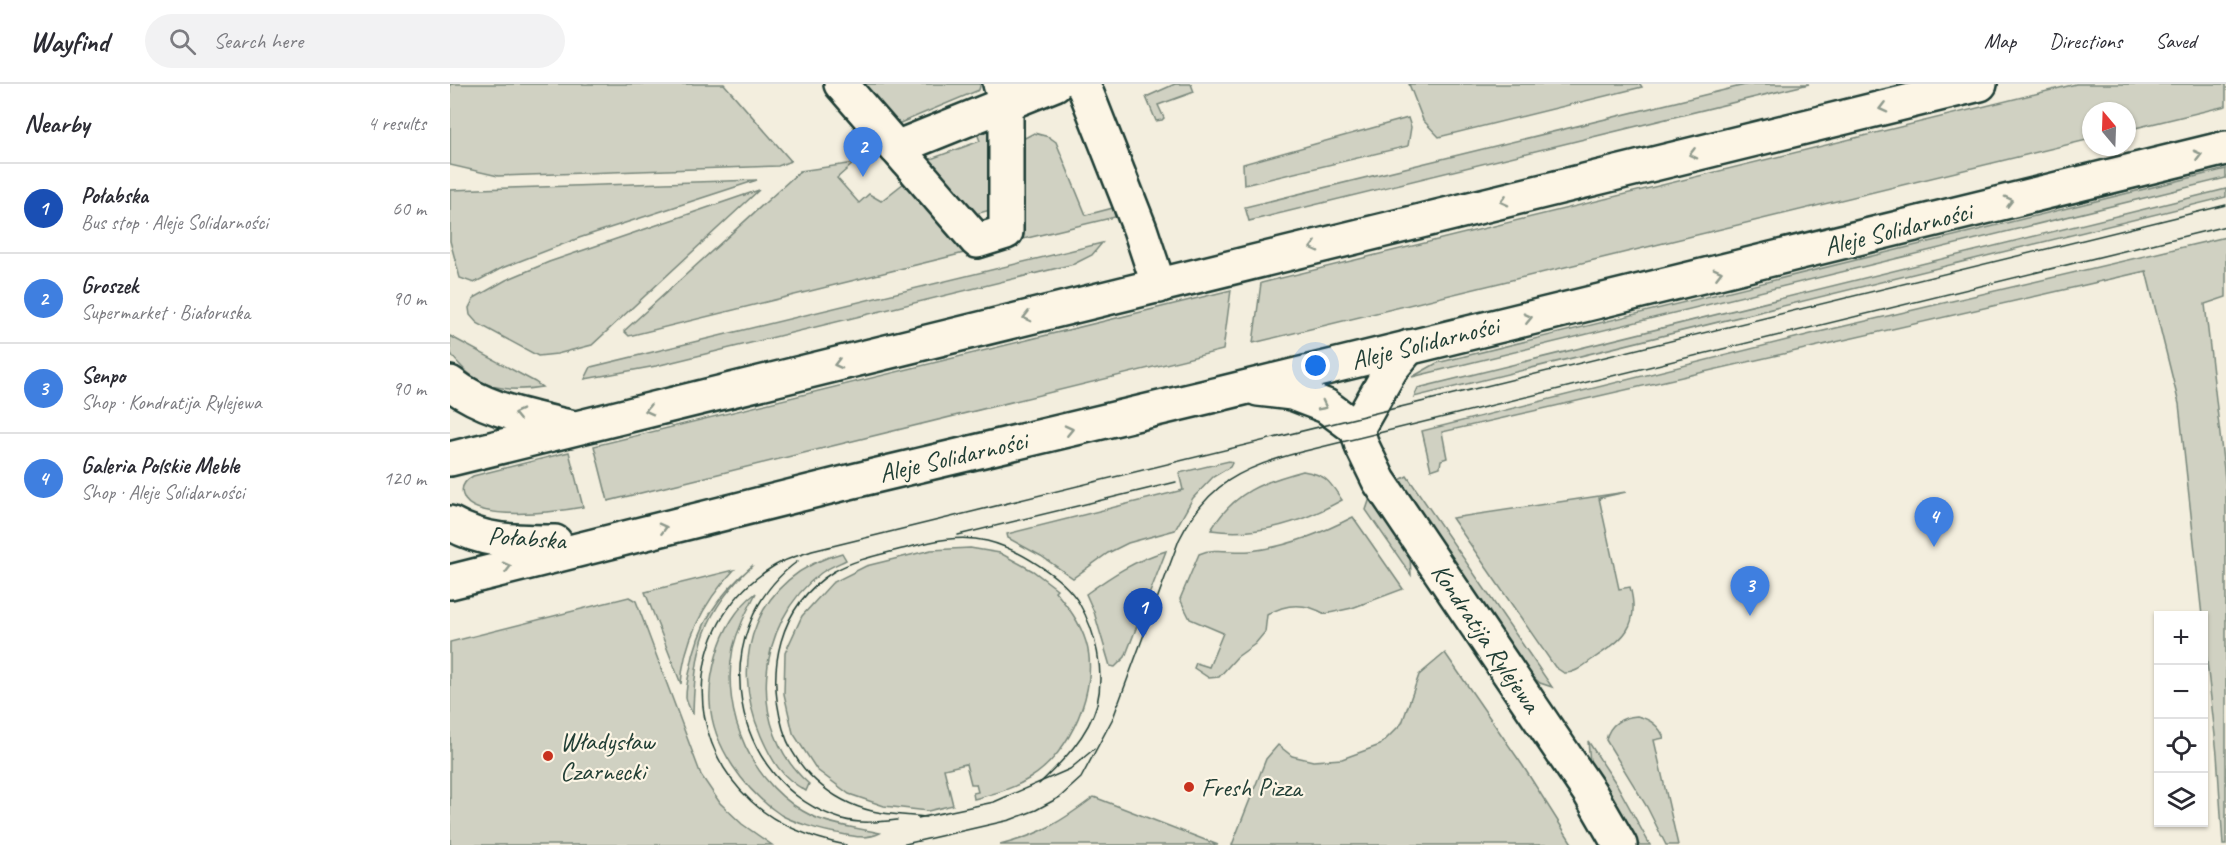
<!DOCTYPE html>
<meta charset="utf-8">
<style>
body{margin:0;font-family:Caveat,sans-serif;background:#f2f2f3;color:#2b2b33}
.controls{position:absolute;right:18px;bottom:18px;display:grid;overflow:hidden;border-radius:0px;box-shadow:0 2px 4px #0004}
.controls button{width:54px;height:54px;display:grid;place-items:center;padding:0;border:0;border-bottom:2px solid #e1e1e2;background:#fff;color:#2b2b33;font:30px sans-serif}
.compass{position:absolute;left:1632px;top:18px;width:54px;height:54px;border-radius:50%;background:#fff;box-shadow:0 2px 4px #0004;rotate:341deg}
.you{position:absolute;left:866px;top:282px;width:21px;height:21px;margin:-15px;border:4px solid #fff;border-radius:50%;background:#1a73e8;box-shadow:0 0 0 9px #1a73e833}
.badge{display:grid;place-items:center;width:39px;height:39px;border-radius:50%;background:#b45309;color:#fff;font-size:20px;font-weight:700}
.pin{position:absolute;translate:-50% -50px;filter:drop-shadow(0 2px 3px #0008)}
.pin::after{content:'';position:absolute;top:32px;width:21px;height:18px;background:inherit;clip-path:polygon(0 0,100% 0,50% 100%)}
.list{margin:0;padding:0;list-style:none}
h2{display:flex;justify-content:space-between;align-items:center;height:78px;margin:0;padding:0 24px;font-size:26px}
h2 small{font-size:20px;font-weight:400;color:#7c7c81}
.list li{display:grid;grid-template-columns:39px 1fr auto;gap:18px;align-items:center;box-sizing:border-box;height:90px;padding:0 24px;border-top:2px solid #e1e1e2}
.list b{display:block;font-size:22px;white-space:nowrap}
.list p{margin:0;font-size:20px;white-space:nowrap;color:#7c7c81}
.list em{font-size:20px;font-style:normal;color:#7c7c81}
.icon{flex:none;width:33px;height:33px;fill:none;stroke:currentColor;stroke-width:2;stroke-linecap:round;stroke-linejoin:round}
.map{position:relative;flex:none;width:1776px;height:761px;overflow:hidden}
header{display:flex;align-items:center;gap:36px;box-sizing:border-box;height:84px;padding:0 30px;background:#fff;border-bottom:2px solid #e1e1e2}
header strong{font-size:28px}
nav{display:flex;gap:33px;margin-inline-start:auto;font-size:21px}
.search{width:420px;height:54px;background:#f2f2f3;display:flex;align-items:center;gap:15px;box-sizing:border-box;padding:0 21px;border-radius:33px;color:#7c7c81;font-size:22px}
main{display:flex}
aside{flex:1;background:#fff}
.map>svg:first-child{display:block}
.green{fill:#d0d1c2;stroke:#78877b;stroke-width:1.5}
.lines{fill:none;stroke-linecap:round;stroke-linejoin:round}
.minor-casing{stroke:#1f3d34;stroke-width:38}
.minor{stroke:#fcf5e5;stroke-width:33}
.tram{stroke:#1f3d34;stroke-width:1.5}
.oneway{stroke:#8e998c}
.poi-dot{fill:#c8321e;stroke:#fcf5e5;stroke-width:2}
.labels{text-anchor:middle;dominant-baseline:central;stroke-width:4.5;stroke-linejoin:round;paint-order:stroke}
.street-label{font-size:26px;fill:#1f3d34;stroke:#fcf5e5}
.poi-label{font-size:26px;fill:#1f3d34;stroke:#fcf5e5;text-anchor:start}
</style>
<header>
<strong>Wayfind</strong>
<div class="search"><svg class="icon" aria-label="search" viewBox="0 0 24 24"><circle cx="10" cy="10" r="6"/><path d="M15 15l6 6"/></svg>Search here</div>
<nav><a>Map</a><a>Directions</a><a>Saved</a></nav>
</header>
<main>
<aside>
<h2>Nearby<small>4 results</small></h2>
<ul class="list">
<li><span class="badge" style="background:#1a4fb4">1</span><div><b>Połabska</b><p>Bus stop · Aleje Solidarności</p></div><em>60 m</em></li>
<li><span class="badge" style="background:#3f7fe0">2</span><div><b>Groszek</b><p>Supermarket · Białoruska</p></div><em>90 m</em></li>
<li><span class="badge" style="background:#3f7fe0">3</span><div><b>Senpo</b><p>Shop · Kondratija Rylejewa</p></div><em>90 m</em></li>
<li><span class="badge" style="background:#3f7fe0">4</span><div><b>Galeria Polskie Meble</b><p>Shop · Aleje Solidarności</p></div><em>120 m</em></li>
</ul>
</aside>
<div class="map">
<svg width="1776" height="761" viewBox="0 0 1776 761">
<rect width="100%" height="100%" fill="#f3eede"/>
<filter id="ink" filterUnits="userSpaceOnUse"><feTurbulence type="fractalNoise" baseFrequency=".0167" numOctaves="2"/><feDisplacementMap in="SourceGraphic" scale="12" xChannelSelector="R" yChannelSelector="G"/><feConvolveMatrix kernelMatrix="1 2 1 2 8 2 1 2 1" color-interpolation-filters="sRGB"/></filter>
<g filter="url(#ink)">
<g class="green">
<path d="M0,0H274L341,77L328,82L48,92L0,81Z"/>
<path d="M406,0H530V2L529,6L443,42Z"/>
<path d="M725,0H741L744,8L708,21L714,34L712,36L706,37L696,13Z"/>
<path d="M959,0H1190L1192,3L989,53L973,36Z"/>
<path d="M1299,0H1359L799,137L795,123Z"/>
<path d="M1626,0H1776V22L1677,46V27H1641V55L803,259L811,199Z"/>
<path d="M958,34L961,43L958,62L794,101L793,80Z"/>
<path d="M541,42L544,125L522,131L475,77L530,57L525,44Z"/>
<path d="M584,49L599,53L606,58L636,131L663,124L665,133L569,156L571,56Z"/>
<path d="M404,79L387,94L409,119L419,110L431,117L454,99L518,168L179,252L174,247L350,87Z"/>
<path d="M1776,85V94L962,293L987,279Z"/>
<path d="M307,96L129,154L52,184L24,199L10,194L0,157V106Z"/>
<path d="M1776,105V113L964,313L968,304Z"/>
<path d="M309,106L142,261L107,270L88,272L27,239L20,231L19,224L24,214L56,196L99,178Z"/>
<path d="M1776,153V213L1755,220L1776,403V761H1773L1767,670L1729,320L1696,187L992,348L997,374L991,376L990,383L981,386L972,347L1369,248Z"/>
<path d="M652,159L642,171L624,180L206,282L135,295L141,283Z"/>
<path d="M781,206L773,266L158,417L144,362Z"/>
<path d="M0,252L85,298L92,303C61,308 32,306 10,281C6,277 1,272 0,266C0,262 0,257 0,252Z"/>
<path d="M119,368L133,423C111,427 21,440 13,411C10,402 16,396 23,392Z"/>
<path d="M779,377L782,379L780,383L763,393L743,414L725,446L678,459L658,469L623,494L591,472L558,454L557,450L733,406L729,389Z"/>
<path d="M853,387C877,391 879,397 892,416C851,439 808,453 761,446C784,408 812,398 853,387Z"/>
<path d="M957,392L1102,603L1090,599L1082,592L948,397Z"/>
<path d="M1176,408L1149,414L1169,505L1180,503C1191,543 1173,555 1143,575C1134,581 1125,590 1114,589L1105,583L1002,434Z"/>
<path d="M920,414L960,472L961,491L916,426Z"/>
<path d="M903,433L953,505L902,524L875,530C856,519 836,519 817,531L815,548L805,560L787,573L769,593L759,594L744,584L746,579L759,583L773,549L740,535L730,515L749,470C765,463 783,469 800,467C837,463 870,450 903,433Z"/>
<path d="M520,464L550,469L583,487L607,505L605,507C618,523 630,538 636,558C650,603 620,670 580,694C563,705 543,710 524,715L523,709L528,708L526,700H521L516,680L494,685L503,721L478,727L434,722L399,710L367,686L343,649L334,610L335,569L352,532L382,499L416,482L481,466Z"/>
<path d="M716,467L675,573L665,583L660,582L644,528L636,510C661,492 685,476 716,467Z"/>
<path d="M392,469L396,476C388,480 378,484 371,489C305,539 296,645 359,700L356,707C331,693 322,677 311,652C277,574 307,491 392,469Z"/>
<path d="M303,481C253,527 244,566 243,631C241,626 237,620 236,614C236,605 238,594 240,586C248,540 268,511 303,481Z"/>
<path d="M284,486C253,519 234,555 231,600L195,508Z"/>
<path d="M306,509C297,527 288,544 283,564C270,630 302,704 364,733C385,742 408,744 430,749C416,756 402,752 387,749C372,747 343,738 331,731C295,707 262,662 260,618C259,601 262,586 267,569C273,547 287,523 306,509Z"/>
<path d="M179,513L186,517L251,691L270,719L292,740L322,761H0V558Z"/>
<path d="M995,569L1073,682L1123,761H782L816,675L828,661L842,672L863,677L892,675L930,661L952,639L969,591Z"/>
<path d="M1187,632C1200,635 1209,641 1214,654L1204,656L1228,761H1216L1197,723L1156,656C1159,640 1172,633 1187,632Z"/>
<path d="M1138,657L1167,701L1200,761H1189L1140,678Z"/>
<path d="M644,713L768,761H550C590,751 612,737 644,713Z"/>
</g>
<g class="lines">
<g class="minor-casing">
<g id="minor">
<path d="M391,0L527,157L556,148V19L550,0"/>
<path d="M633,0L690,145L709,202"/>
<path d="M446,64L605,0"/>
<path d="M0,299C35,326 78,333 120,343"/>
<path d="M808,305L842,309L876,322L907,345L941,285L959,263"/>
<path d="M907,345L912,362L929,397L1140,709L1170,761"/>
<path d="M0,375L1530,0"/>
<path d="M0,439C35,459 67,458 105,458"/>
<path d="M0,498L399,398L769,310L1776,64"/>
</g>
</g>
<use href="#minor" class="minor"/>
<g class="tram">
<path d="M508,451L726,398"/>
<path d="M348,477C253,546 279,701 392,735C409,740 429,738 447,736"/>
<path d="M476,733C459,731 439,731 422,727C381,717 345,686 333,645C316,586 328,523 383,488C403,476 429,471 452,465C480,458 507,450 537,457C566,464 614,493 629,519C646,548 655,588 647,620C638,652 612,678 589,700"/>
<path d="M468,734L544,718L620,685L644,665"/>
<path d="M396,761C362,754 327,742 301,717C228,649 238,534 324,482C335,475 350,471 362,467L1776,121"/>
<path d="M451,761L560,736L586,726L610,713L631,694L663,634L729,456C757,400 792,383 851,368L1776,142"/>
</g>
</g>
<defs><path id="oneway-chevron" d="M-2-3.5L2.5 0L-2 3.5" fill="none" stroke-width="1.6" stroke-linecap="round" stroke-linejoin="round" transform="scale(1.5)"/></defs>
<g class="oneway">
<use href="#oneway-chevron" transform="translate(1433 24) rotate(166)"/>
<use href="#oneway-chevron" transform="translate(1243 70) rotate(166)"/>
<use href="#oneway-chevron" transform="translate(1748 71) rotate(-14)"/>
<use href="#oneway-chevron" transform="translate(1054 117) rotate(166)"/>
<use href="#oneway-chevron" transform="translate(1559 117) rotate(-14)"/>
<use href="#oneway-chevron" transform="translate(864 163) rotate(166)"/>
<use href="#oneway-chevron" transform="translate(1268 189) rotate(-14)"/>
<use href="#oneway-chevron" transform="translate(577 233) rotate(166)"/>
<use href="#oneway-chevron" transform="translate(1078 234) rotate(-13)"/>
<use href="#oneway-chevron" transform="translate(388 280) rotate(166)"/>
<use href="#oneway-chevron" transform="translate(873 322) rotate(27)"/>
<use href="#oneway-chevron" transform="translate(199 326) rotate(166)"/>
<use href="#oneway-chevron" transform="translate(68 330) rotate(-167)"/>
<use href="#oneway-chevron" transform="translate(619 346) rotate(-13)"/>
<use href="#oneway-chevron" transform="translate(213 444) rotate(-14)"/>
<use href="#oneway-chevron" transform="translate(57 483) rotate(-14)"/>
</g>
</g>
<g class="poi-dot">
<circle cx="98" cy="672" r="6"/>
<circle cx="739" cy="703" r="6"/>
</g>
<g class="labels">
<g class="street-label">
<text transform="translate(1448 145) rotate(-14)">Aleje Solidarności</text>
<text transform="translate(975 259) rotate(-14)">Aleje Solidarności</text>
<text transform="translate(503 373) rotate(-13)">Aleje Solidarności</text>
<text transform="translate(77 454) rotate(4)">Połabska</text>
<text transform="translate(1036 554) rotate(56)">Kondratija Rylejewa</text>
</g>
<g class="poi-label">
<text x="110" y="657">Władysław<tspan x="110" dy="30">Czarnecki</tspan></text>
<text x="751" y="703">Fresh Pizza</text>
</g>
</g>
</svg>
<div class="controls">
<button>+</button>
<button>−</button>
<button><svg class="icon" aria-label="locate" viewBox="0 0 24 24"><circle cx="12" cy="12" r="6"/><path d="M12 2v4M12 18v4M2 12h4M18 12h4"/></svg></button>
<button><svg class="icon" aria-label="layers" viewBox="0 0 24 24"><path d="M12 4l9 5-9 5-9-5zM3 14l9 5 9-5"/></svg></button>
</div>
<svg class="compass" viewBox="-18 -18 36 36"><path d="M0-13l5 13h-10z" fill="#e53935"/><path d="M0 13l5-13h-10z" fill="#7c7c81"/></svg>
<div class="you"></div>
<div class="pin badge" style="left:693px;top:554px;background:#1a4fb4">1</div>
<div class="pin badge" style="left:413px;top:93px;background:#3f7fe0">2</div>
<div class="pin badge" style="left:1300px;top:532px;background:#3f7fe0">3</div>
<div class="pin badge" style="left:1484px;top:463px;background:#3f7fe0">4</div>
</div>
</main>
